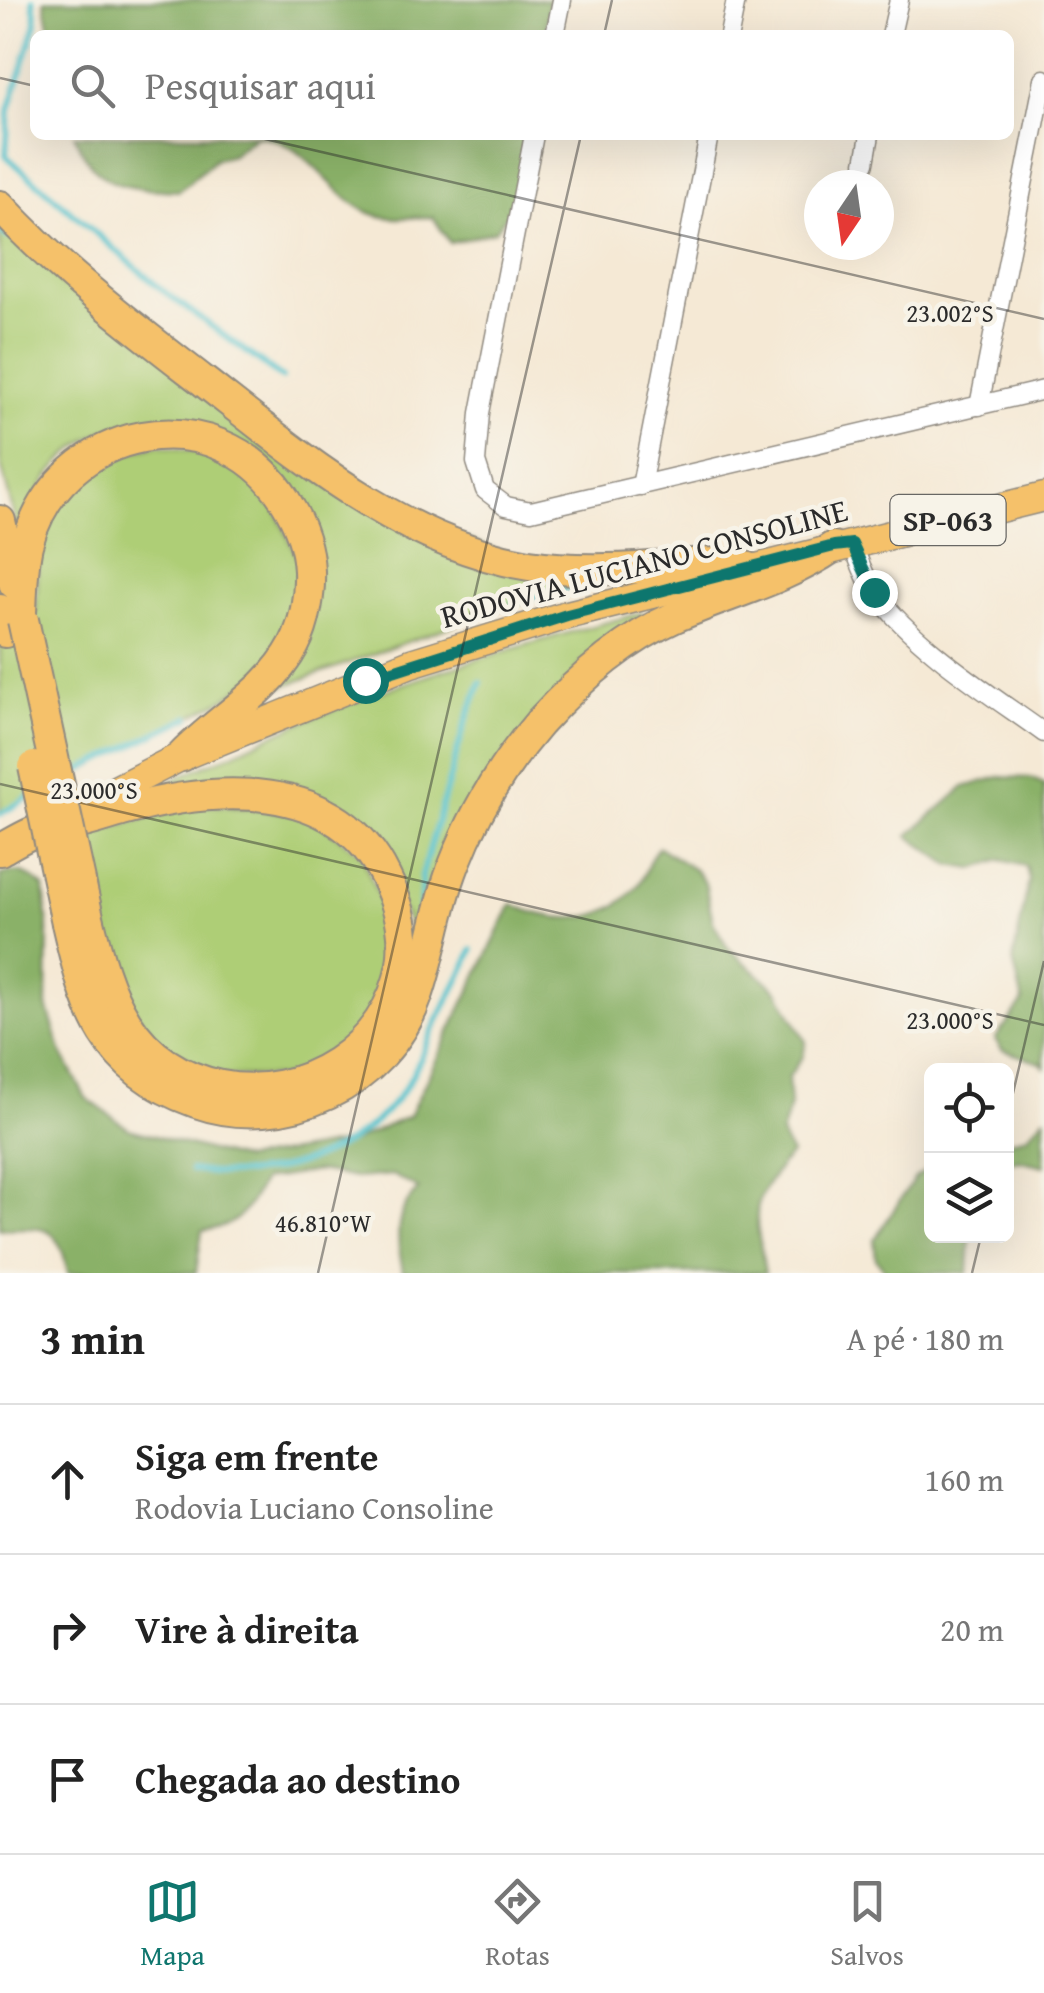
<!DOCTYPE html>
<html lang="pt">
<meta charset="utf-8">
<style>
body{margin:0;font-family:"Gentium Book Plus",serif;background:#f6f6f6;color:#222}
.controls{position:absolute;right:30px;bottom:30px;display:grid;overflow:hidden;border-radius:15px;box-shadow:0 10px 40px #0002}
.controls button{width:90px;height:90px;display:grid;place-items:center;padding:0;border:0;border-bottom:2px solid #e0e0e0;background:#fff;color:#222;font:50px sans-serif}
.compass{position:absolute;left:804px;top:170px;width:90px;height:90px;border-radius:50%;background:#fff;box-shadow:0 10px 40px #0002;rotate:193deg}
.stop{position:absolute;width:30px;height:30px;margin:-22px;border:8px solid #0f766e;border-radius:50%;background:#fff}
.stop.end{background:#0f766e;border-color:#fff;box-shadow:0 2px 10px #0008}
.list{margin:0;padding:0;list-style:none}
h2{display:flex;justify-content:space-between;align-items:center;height:130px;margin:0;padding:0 40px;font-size:42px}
h2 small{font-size:32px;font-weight:400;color:#767676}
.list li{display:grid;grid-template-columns:65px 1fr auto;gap:30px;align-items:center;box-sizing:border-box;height:150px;padding:0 40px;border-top:2px solid #e0e0e0}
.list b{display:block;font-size:38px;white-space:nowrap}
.list p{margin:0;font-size:32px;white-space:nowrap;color:#767676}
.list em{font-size:32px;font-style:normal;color:#767676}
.icon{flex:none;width:55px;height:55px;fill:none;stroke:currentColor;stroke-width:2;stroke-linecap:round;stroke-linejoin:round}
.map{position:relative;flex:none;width:1044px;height:1273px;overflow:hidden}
.search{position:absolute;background:#fff;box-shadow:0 10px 40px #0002;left:30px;right:30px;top:30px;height:110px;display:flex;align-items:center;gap:25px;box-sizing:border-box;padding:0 35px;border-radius:15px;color:#767676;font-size:38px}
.sheet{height:580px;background:#fff}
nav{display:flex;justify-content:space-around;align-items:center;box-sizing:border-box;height:140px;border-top:2px solid #e0e0e0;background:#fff;font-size:28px;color:#767676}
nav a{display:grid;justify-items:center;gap:5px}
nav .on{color:#0f766e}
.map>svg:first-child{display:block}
.green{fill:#aece76;stroke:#6c7c50;stroke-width:2.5}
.forest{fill:#8ab167;stroke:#5a6e49;stroke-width:2.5}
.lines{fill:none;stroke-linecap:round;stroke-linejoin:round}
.stream{stroke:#56c3cd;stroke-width:6}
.minor-casing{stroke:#908a80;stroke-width:21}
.primary-casing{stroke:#908a80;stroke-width:31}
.trunk-casing{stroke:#908a80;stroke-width:34}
.minor{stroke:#fff;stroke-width:18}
.primary{stroke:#f5c16b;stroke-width:28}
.trunk{stroke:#f5c16b;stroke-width:30}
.trunk-bridge-casing{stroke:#908a80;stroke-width:34;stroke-linecap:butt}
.trunk-bridge{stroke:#f5c16b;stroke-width:30}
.route{stroke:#0f766e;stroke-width:12}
.ticks{fill:none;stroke:#2b2b2b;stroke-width:2.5;stroke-opacity:0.45}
.labels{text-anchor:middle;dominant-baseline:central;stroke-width:9;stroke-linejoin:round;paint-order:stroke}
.shield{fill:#f7f3e8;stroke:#686764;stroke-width:2.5}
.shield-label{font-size:30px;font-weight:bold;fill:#2b2b2b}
.street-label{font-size:32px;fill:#2b2b2b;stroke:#f7f3e8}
.ticks-label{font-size:25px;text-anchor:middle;fill:#2b2b2b;stroke:#f7f3e8;stroke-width:9;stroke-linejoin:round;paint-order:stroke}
</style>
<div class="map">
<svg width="1044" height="1273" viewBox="0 0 1044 1273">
<rect width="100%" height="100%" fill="#f7f3e8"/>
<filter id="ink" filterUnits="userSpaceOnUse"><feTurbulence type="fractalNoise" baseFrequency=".01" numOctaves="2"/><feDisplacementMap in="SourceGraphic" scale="20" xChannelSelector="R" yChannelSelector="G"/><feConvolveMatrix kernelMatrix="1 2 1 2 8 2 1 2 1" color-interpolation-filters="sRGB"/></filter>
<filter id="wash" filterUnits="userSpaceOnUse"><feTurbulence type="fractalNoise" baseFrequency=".0048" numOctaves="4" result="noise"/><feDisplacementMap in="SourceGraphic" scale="40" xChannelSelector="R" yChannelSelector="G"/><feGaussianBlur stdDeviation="2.25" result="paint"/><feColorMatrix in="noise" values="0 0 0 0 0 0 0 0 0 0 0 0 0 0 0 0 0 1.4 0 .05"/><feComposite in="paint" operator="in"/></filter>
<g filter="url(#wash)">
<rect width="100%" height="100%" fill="#f5e9d5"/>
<g class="green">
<path d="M0,221L333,490L592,584L513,604L278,688L311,529L177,421C130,415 81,434 52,472C37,490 28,514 19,534L0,461Z"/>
<path d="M158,445L218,456L268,493L300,563L285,638L254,678L226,698L0,814V637L36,611L40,536L53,508L102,459Z"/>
<path d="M642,613L641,620L580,665L417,941L368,831L161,789C178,774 207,766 229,755C360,692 501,650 642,613Z"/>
<path d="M197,804L308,814L361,854L394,934L380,998L347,1042L292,1077L216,1076L151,1037L119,988L84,835Z"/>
</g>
<g class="forest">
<path d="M44,0H549L546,35H51Z"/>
<path d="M74,135H529L510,211L495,231L450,243L433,217C413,217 389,221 370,213C327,194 307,139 256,136L232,155L216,159L179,191C124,188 97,190 74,135Z"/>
<path d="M999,777L1030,778L1044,784V1067L1041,1063L1002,1050L995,1039L1023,1002L1013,961L1029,880L1026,866L1001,860L973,869L950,865L908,836L964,787Z"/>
<path d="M659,847L696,871L705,883L713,922L728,948L778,991L806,1042L803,1056L788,1078L790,1105L781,1134L791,1154C746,1207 755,1207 765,1273H403C397,1238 392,1215 419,1189L392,1175L355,1178L318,1171L263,1180C245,1212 240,1226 202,1231L196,1273H68C58,1223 46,1227 0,1229V875C20,868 28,874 44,887L48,927L47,1006L61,1051L86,1098L129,1129L244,1160L352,1142L409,1116L512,904C554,924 603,926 636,888C647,877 647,858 659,847Z"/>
<path d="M1044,1118V1166L1018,1160L1007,1163V1142L1028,1135Z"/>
<path d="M931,1167L932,1236H970L968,1273H887L876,1259L874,1240L915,1178Z"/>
</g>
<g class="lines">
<g class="stream">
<path d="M33,0L36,23L9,110L6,156L162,290L282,378"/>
<path d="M0,229L7,237"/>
<path d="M513,602L591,582"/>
<path d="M69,776L189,717"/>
<path d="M0,814L31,796"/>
<path d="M419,938L422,875L465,724L481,682"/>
<path d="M191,1170C269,1184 357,1157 404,1089C419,1067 426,1043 438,1020C450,996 463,975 472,950"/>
</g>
</g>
</g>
<g filter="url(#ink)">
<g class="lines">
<g class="minor-casing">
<g id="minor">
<path d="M555,35L562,0"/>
<path d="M729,35L736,0"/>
<path d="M891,35L899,0"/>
<path d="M534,135L480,413L476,462L485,490L506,506L531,511L1044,390"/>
<path d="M865,163L870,135"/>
<path d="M979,406L1044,79"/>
<path d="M641,486L709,135"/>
<path d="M852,544C859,559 865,579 875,593C915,647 990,694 1044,733"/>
</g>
</g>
<g class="primary-casing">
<path id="primary" d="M47,825L182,756L411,663L567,615L1044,497"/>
</g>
<g class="trunk-casing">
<g id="trunk">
<path d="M0,206C61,272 131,325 202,380C300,456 402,544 529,565C569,571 611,570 651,567C690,565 709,559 749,568"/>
<path d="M0,521L14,583"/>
<path d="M0,610L5,632"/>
<path d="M21,613C22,590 22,567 27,545C59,424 217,393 285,500C299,522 308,545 309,571C310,594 305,624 294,645C269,692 219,718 182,756"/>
<path d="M0,850C11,844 22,837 34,832C45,827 59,827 71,825C88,822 105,816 122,811C212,786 336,776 385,876C398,902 407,934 402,964C389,1048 302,1102 221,1086C129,1067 106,994 87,913"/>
<path d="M67,923C87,1010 103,1069 196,1102C284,1133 386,1085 417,996C432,953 437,908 454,865C474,813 502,766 539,723C577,681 623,640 675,617C729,593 785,580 833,547"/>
</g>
</g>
<use href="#minor" class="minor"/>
<use href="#primary" class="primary"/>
<use href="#trunk" class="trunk"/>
<g class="trunk-bridge-casing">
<g id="trunk-bridge">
<path d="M23,620L87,913"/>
<path d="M34,767L67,923"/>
</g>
</g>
<use href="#trunk-bridge" class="trunk-bridge"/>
</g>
</g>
<g class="lines" filter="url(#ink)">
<path class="route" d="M365,680L567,615L834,546L852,544L874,592"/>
</g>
<path class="ticks" d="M604,35L612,0M0,78L35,86M248,135L1044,319M0,784L1044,1025M1006,1123L1044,961M318,1273L581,135M972,1273L981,1236"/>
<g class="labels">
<rect class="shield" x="890.5" y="495" width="115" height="50" rx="8"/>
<g class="shield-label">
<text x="948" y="520">SP-063</text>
</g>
<g class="street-label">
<text transform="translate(644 563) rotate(-15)">RODOVIA LUCIANO CONSOLINE</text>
</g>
</g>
<g class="ticks-label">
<text x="950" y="322">23.002°S</text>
<text x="94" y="799">23.000°S</text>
<text x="950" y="1029">23.000°S</text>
<text x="323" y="1232">46.810°W</text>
</g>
</svg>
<div class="controls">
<button><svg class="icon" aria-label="locate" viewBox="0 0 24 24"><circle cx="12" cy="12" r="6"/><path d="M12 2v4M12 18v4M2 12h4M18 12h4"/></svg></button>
<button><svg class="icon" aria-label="layers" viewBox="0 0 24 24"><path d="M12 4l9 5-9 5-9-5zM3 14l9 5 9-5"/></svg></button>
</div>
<svg class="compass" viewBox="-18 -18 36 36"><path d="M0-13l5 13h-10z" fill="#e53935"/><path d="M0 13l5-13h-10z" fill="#767676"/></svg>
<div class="stop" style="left:365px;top:680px"></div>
<div class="stop end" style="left:874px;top:592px"></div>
<div class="search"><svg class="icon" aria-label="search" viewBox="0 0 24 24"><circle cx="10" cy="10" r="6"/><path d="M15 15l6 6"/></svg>Pesquisar aqui</div>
</div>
<section class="sheet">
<h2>3 min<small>A pé · 180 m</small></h2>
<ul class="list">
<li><svg class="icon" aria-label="ahead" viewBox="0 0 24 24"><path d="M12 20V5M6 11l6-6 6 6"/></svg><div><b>Siga em frente</b><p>Rodovia Luciano Consoline</p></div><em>160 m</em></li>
<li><svg class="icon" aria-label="right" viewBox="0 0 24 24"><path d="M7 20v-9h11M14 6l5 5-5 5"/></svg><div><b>Vire à direita</b></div><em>20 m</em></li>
<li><svg class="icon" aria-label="arrive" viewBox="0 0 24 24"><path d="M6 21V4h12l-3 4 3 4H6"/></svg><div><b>Chegada ao destino</b></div></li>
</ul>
</section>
<nav>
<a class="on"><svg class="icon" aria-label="map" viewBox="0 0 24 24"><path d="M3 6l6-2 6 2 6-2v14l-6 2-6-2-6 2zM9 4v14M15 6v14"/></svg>Mapa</a>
<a><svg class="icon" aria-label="directions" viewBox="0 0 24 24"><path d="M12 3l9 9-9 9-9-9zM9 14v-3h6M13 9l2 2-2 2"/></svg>Rotas</a>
<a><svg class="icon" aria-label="saved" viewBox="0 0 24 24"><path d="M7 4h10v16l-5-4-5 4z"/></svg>Salvos</a>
</nav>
